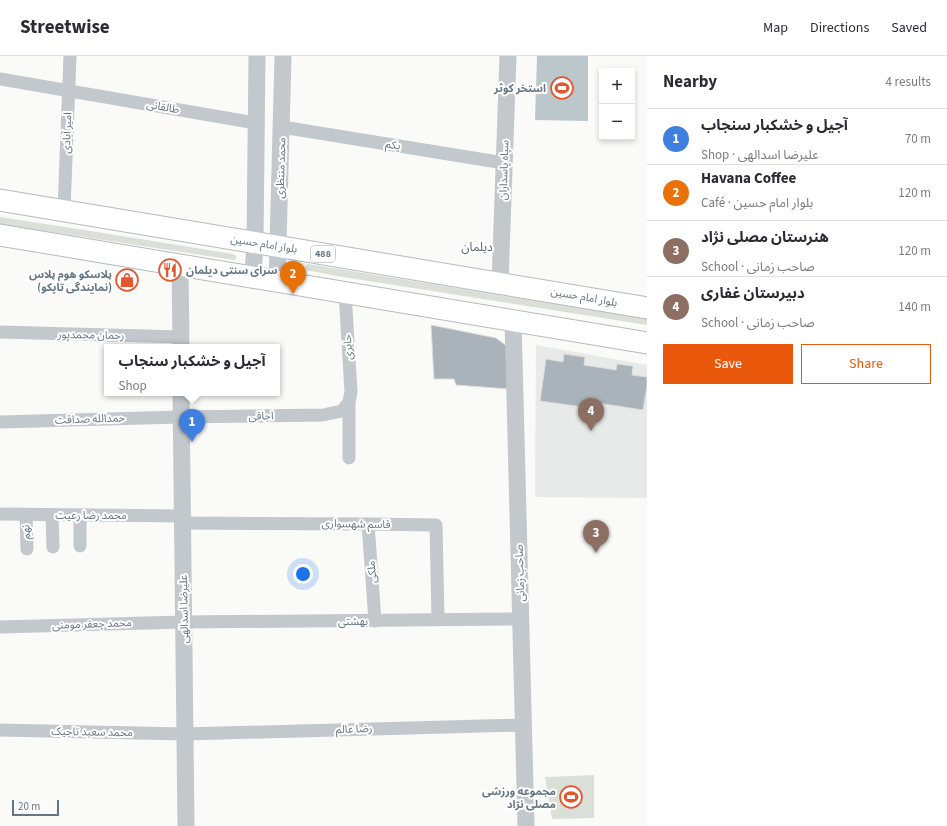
<!DOCTYPE html>
<meta charset="utf-8">
<style>
body{margin:0;font-family:"Source Sans 3","Noto Sans Arabic",sans-serif;background:#f7f7f7;color:#2b2b33}
.controls{position:absolute;right:12px;top:12px;display:grid;overflow:hidden;border-radius:0px;box-shadow:0 2px 6px #0003}
.controls button{width:36px;height:36px;display:grid;place-items:center;padding:0;border:0;border-bottom:1px solid #e1e1e2;background:#fff;color:#2b2b33;font:20px sans-serif}
.scale{position:absolute;left:12px;bottom:10px;width:47px;box-sizing:border-box;padding-left:4px;border:2px solid #657683;border-top:0;font-size:11px;line-height:14px;white-space:nowrap;color:#657683;-webkit-text-stroke:3px #fff;paint-order:stroke}
.you{position:absolute;left:303px;top:518px;width:14px;height:14px;margin:-10px;border:3px solid #fff;border-radius:50%;background:#1a73e8;box-shadow:0 0 0 6px #1a73e833}
.badge{display:grid;place-items:center;width:26px;height:26px;border-radius:50%;background:#ea580c;color:#fff;font-size:13px;font-weight:700}
.pin{position:absolute;translate:-50% -33px;filter:drop-shadow(0 1px 2px #0008)}
.pin::after{content:'';position:absolute;top:21px;width:14px;height:12px;background:inherit;clip-path:polygon(0 0,100% 0,50% 100%)}
.popup{position:absolute;left:104px;top:288px;width:176px;height:52px;box-sizing:border-box;display:grid;place-content:center;border-radius:0px;background:#fff;filter:drop-shadow(0 1px 3px #0005);font-size:13px;white-space:nowrap;color:#7c7c81}
.popup b{font-size:15px;color:#2b2b33}
.popup::after{content:'';position:absolute;left:50%;top:100%;margin-left:-8px;border:8px solid transparent;border-top-color:#fff}
.list{margin:0;padding:0;list-style:none}
h2{display:flex;justify-content:space-between;align-items:center;height:52px;margin:0;padding:0 16px;font-size:17px}
h2 small{font-size:13px;font-weight:400;color:#7c7c81}
.list li{display:grid;grid-template-columns:26px 1fr auto;gap:12px;align-items:center;box-sizing:border-box;height:56px;padding:0 16px;border-top:1px solid #e1e1e2}
.list b{display:block;font-size:15px;white-space:nowrap}
.list p{margin:0;font-size:13px;white-space:nowrap;color:#7c7c81}
.list em{font-size:13px;font-style:normal;color:#7c7c81}
.actions{display:flex;gap:8px;padding:12px 16px}
.actions a{flex:1;padding:9px 0;border:1px solid #ea580c;border-radius:0px;text-align:center;font-size:14px;color:#ea580c}
.actions .main{background:#ea580c;color:#fff}
.map{position:relative;flex:none;width:647px;height:770px;overflow:hidden}
header{display:flex;align-items:center;gap:24px;box-sizing:border-box;height:56px;padding:0 20px;background:#fff;border-bottom:1px solid #e1e1e2}
header strong{font-size:19px}
nav{display:flex;gap:22px;margin-inline-start:auto;font-size:14px}
main{display:flex}
aside{flex:1;background:#fff}
.map>svg:first-child{display:block}
.built{fill:#e8e9e9}
.green{fill:#dadfd7}
.water{fill:#bbc7cb}
.building{fill:#aab3b9;stroke:#dcdcda}
.lines{fill:none;stroke-linecap:round;stroke-linejoin:round}
.primary-casing{stroke:#b5babe;stroke-width:23}
.minor{stroke:#c3c8cc;stroke-width:13}
.tertiary{stroke:#c3c8cc;stroke-width:17}
.primary{stroke:#fff;stroke-width:21}
.labels{text-anchor:middle;dominant-baseline:central;stroke-width:4;stroke-linejoin:round;paint-order:stroke}
.shield{fill:#fff;stroke:#939fa8;stroke-width:1}
.shield-label{font-size:10px;font-weight:bold;fill:#657683}
.poi-label{font-size:11px;font-weight:bold;fill:#657683;stroke:#fff;text-anchor:end}
.street-label{font-size:11px;fill:#657683;stroke:#fff}
.neighbourhood-label{font-size:12px;fill:#57646e;stroke:#fff}
</style>
<header>
<strong>Streetwise</strong>
<nav><a>Map</a><a>Directions</a><a>Saved</a></nav>
</header>
<main>
<div class="map">
<svg width="647" height="770" viewBox="0 0 647 770">
<rect width="100%" height="100%" fill="#fafaf8"/>
<path class="built" d="M536,289L647,309V442L535,441Z"/>
<g class="green">
<path d="M0,161L103,177L233,198L236,200V203L234,204L0,168Z"/>
<path d="M308,208L647,263V269L343,221L306,214L305,210Z"/>
<path d="M594,719V762L552,763L545,721Z"/>
</g>
<path class="water" d="M537,0H588V65L535,64Z"/>
<g class="building">
<path d="M431,269L496,282L508,291L509,333L456,329L454,323H434Z"/>
<path d="M564,298L585,301L584,309L616,314L617,308L633,310L632,319L647,321V330L643,354L591,346L590,352L540,345L546,303L563,306Z"/>
</g>
<g class="lines">
<g class="primary-casing">
<g id="primary">
<path d="M0,144L647,252"/>
<path d="M0,179L647,287"/>
</g>
</g>
<g class="minor">
<path d="M0,23L256,67"/>
<path d="M282,71L504,107"/>
<path d="M64,154L70,0"/>
<path d="M0,276L181,281"/>
<path d="M349,346V402"/>
<path d="M0,366L180,361L323,359L342,355L349,346L351,336L345,236"/>
<path d="M0,458L183,460"/>
<path d="M26,459L27,493"/>
<path d="M52,459L53,491"/>
<path d="M183,467L368,468L436,469L438,563"/>
<path d="M368,468L375,565"/>
<path d="M80,490V459"/>
<path d="M0,571L184,566L522,563"/>
<path d="M0,674L184,678L524,669"/>
</g>
<g class="tertiary">
<path d="M180,209L181,291"/>
<path d="M253,221L255,186L257,0"/>
<path d="M277,225L283,0"/>
<path d="M500,227L508,0"/>
<path d="M513,264L526,770"/>
<path d="M181,337L186,770"/>
</g>
<use href="#primary" class="primary"/>
</g>
<defs>
<g id="stadium-ring" transform="scale(1.15)"><circle r="9.5" fill="#fff" stroke="#e4572e" stroke-width="1.5"/><path d="M0-5a6.5 5 0 1 0 0 10a6.5 5 0 1 0 0-10ZM-3.5-1.8h7v3.6h-7Z" fill="#e4572e"/></g>
<g id="restaurant-ring" transform="scale(1.15)"><circle r="9.5" fill="#fff" stroke="#e4572e" stroke-width="1.5"/><path d="M-5-6h1v4h1v-4h1v4h1v-4h1v5L-1.5 .5V6h-2V.5L-5-1ZM5-6V6H3V1.5H1.5Q1.5-4 5-6Z" fill="#e4572e"/></g>
<g id="shop-ring" transform="scale(1.15)"><circle r="9.5" fill="#fff" stroke="#e4572e" stroke-width="1.5"/><path d="M-5-2.5h2.3a2.7 3.5 0 0 1 5.4 0H5L5.5 6h-11ZM-1.5-2.5h3a1.5 2.3 0 0 0-3 0Z" fill="#e4572e"/></g>
</defs>
<g fill-rule="evenodd">
<use href="#stadium-ring" x="562" y="32"/>
<use href="#restaurant-ring" x="170" y="214"/>
<use href="#shop-ring" x="127" y="224"/>
<use href="#stadium-ring" x="571" y="741"/>
</g>
<g class="labels">
<rect class="shield" x="311" y="190" width="24" height="16" rx="3"/>
<g class="shield-label">
<text x="323" y="198">488</text>
</g>
<g class="poi-label">
<text x="546" y="32">استخر کوثر</text>
<text x="186" y="214" text-anchor="start">سرای سنتی دیلمان</text>
<text x="112" y="218">پلاسکو هوم پلاس<tspan x="112" dy="13">(نمایندگی تاپکو)</tspan></text>
<text x="556" y="735">مجموعه ورزشی<tspan x="556" dy="13">مصلی نژاد</tspan></text>
</g>
<g class="street-label">
<text transform="translate(163 51) rotate(10)">طالقانی</text>
<text transform="translate(67 77) rotate(-88)">امیر آبادی</text>
<text transform="translate(393 89) rotate(9)">یکم</text>
<text transform="translate(281 112) rotate(-88)">محمد منتظری</text>
<text transform="translate(504 114) rotate(-88)">سپاه پاسداران</text>
<text transform="translate(264 188) rotate(9)">بلوار امام حسین</text>
<text transform="translate(584 241) rotate(10)">بلوار امام حسین</text>
<text transform="translate(91 279) rotate(1)">رحمان محمدپور</text>
<text transform="translate(348 291) rotate(-93)">حایری</text>
<text transform="translate(261 360) rotate(-1)">اجاقی</text>
<text transform="translate(90 363) rotate(-2)">حمدالله صداقت</text>
<text x="91" y="459">محمد رضا رعیت</text>
<text transform="translate(356 468) rotate(1)">قاسم شهسواری</text>
<text transform="translate(26 476) rotate(-92)">نهم</text>
<text transform="translate(372 516) rotate(-94)">ملکی</text>
<text transform="translate(520 517) rotate(-92)">صاحب زمانی</text>
<text transform="translate(184 553) rotate(-91)">علیرضا اسدالهی</text>
<text x="353" y="565">بهشتی</text>
<text transform="translate(92 568) rotate(-2)">محمد جعفر مومنی</text>
<text transform="translate(354 673) rotate(-2)">رضا عالم</text>
<text transform="translate(92 676) rotate(1)">محمد سعید تاجیک</text>
</g>
<g class="neighbourhood-label">
<text x="477" y="191">دیلمان</text>
</g>
</g>
</svg>
<div class="controls">
<button>+</button>
<button>−</button>
</div>
<div class="scale">20 m</div>
<div class="you"></div>
<div class="pin badge" style="left:192px;top:386px;background:#3f7fe0">1</div>
<div class="popup"><b>آجیل و خشکبار سنجاب</b>Shop</div>
<div class="pin badge" style="left:293px;top:238px;background:#e8710a">2</div>
<div class="pin badge" style="left:596px;top:497px;background:#8d6e63">3</div>
<div class="pin badge" style="left:591px;top:375px;background:#8d6e63">4</div>
</div>
<aside>
<h2>Nearby<small>4 results</small></h2>
<ul class="list">
<li><span class="badge" style="background:#3f7fe0">1</span><div><b>آجیل و خشکبار سنجاب</b><p>Shop · علیرضا اسدالهی</p></div><em>70 m</em></li>
<li><span class="badge" style="background:#e8710a">2</span><div><b>Havana Coffee</b><p>Café · بلوار امام حسین</p></div><em>120 m</em></li>
<li><span class="badge" style="background:#8d6e63">3</span><div><b>هنرستان مصلی نژاد</b><p>School · صاحب زمانی</p></div><em>120 m</em></li>
<li><span class="badge" style="background:#8d6e63">4</span><div><b>دبیرستان غفاری</b><p>School · صاحب زمانی</p></div><em>140 m</em></li>
</ul>
<div class="actions"><a class="main">Save</a><a>Share</a></div>
</aside>
</main>
